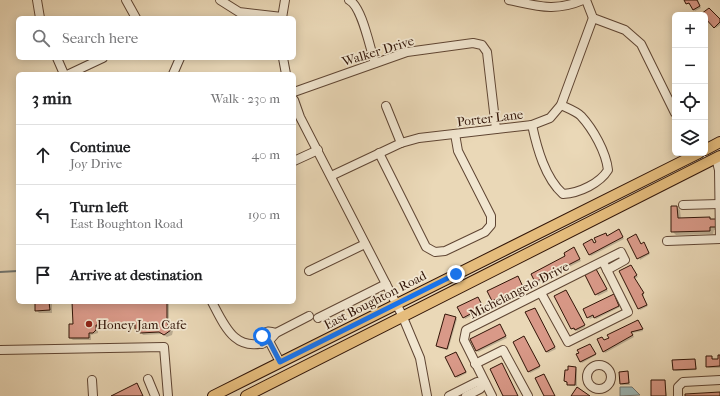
<!DOCTYPE html>
<meta charset="utf-8">
<style>
body{margin:0;font-family:"IM FELL French Canon",serif;background:#f2f2f2;color:#202124}
.controls{position:absolute;right:12px;top:12px;display:grid;overflow:hidden;border-radius:6px;box-shadow:0 2px 10px #0003}
.controls button{width:36px;height:36px;display:grid;place-items:center;padding:0;border:0;border-bottom:1px solid #e0e0e0;background:#fff;color:#202124;font:20px sans-serif}
.stop{position:absolute;width:12px;height:12px;margin:-9px;border:3px solid #1a73e8;border-radius:50%;background:#fff}
.stop.end{background:#1a73e8;border-color:#fff;box-shadow:0 1px 4px #0008}
.list{margin:0;padding:0;list-style:none}
h2{display:flex;justify-content:space-between;align-items:center;height:52px;margin:0;padding:0 16px;font-size:17px}
h2 small{font-size:13px;font-weight:400;color:#757577}
.list li{display:grid;grid-template-columns:26px 1fr auto;gap:12px;align-items:center;box-sizing:border-box;height:60px;padding:0 16px;border-top:1px solid #e0e0e0}
.list b{display:block;font-size:15px;white-space:nowrap}
.list p{margin:0;font-size:13px;white-space:nowrap;color:#757577}
.list em{font-size:13px;font-style:normal;color:#757577}
.icon{flex:none;width:22px;height:22px;fill:none;stroke:currentColor;stroke-width:2;stroke-linecap:round;stroke-linejoin:round}
.map{position:relative;flex:none;width:720px;height:396px;overflow:hidden}
.search{position:absolute;background:#fff;box-shadow:0 2px 10px #0003;left:16px;top:16px;width:280px;height:44px;display:flex;align-items:center;gap:10px;box-sizing:border-box;padding:0 14px;border-radius:6px;color:#757577;font-size:15px}
.panel{position:absolute;background:#fff;box-shadow:0 2px 10px #0003;left:16px;top:72px;width:280px;height:232px;border-radius:6px}
.map>svg:first-child{display:block}
.water{fill:#9bb8b8;stroke:#717671}
.shadow{fill:#0003}
.lines{fill:none;stroke-linecap:round;stroke-linejoin:round}
.stream{stroke:#717671;stroke-width:2}
.building{fill:#d99988;stroke:#311407}
.minor-casing{stroke:#5f4533;stroke-width:10}
.major-casing{stroke:#311407;stroke-width:12}
.minor{stroke:#f1e6d0;stroke-width:8}
.major{stroke:#e5bc7c;stroke-width:10}
.route{stroke:#1a73e8;stroke-width:5}
.poi-dot{fill:#8f2418;stroke:#f1e6d0;stroke-width:1.5}
.labels{text-anchor:middle;dominant-baseline:central;stroke-width:3.5;stroke-linejoin:round;paint-order:stroke}
.street-label{font-size:13px;fill:#311407;stroke:#f1e6d0}
.poi-label{font-size:13px;fill:#311407;stroke:#f1e6d0;text-anchor:start}
</style>
<div class="map">
<svg width="720" height="396" viewBox="0 0 720 396">
<rect width="100%" height="100%" fill="#ead8b7"/>
<filter id="stains"><feTurbulence type="fractalNoise" baseFrequency=".005" numOctaves="4"/><feColorMatrix values="0 0 0 0 .2 0 0 0 0 .09 0 0 0 0 .02 0 0 0 .5 -.17"/></filter>
<radialGradient id="worn" r=".72"><stop offset=".6" stop-color="#630" stop-opacity="0"/><stop offset="1" stop-color="#630" stop-opacity=".3"/></radialGradient>
<path class="water" d="M620,387H632L640,395L620,396Z"/>
<g class="shadow">
<path d="M685,0H698L701,8L695,11Z"/>
<path d="M709,9L720,21V25L716,28L703,14Z"/>
<path d="M677,207L680,210L681,219L709,218L720,230H714L713,234L676,235L672,231Z"/>
<path d="M620,232L624,239L591,256L589,254L592,240L595,244L605,234L608,237Z"/>
<path d="M637,237L642,245H645L650,254L640,260Z"/>
<path d="M575,250L581,261L537,283L536,282L532,274L567,257Z"/>
<path d="M631,266L638,277L634,279L644,295L643,296L648,306L640,310L620,271Z"/>
<path d="M596,270L608,291L598,296L586,275Z"/>
<path d="M519,279L524,289L495,302L493,301L489,292Z"/>
<path d="M566,291L585,327L577,331L572,329L556,296Z"/>
<path d="M615,297L620,307L596,319L594,317L590,319L588,317Z"/>
<path d="M479,299L484,309L465,319L464,317Z"/>
<path d="M36,302H52V313H39L36,310Z"/>
<path d="M77,302H169V326L173,331L172,335L167,337L162,334L143,335L136,326L125,327V329L98,327V333L91,335V340H73L70,338Z"/>
<path d="M535,309L556,349L548,353L546,351Z"/>
<path d="M456,318L457,319L448,350L439,348L437,346Z"/>
<path d="M639,323L643,331L632,333L634,337L605,353L604,351V341Z"/>
<path d="M501,327L507,338L478,352L477,351Z"/>
<path d="M524,337L540,368L530,373L529,371Z"/>
<path d="M590,345L596,355L582,363L580,361Z"/>
<path d="M456,353L467,373L457,378L446,358Z"/>
<path d="M720,356V368H709L707,367L712,357L713,360H719Z"/>
<path d="M695,360L697,370L676,371L674,370Z"/>
<path d="M576,368L577,369V386H570L565,381Z"/>
<path d="M628,372L630,385H622L621,384Z"/>
<path d="M664,381L667,396H652Z"/>
</g>
<g class="lines">
<path class="stream" d="M0,272L18,271"/>
</g>
<g class="building">
<path d="M684,0H697L700,6L693,10L689,3L686,4Z"/>
<path d="M709,8L720,19V22L714,28L705,18V15L701,14Z"/>
<path d="M671,206H677L678,218L710,217V219H716L717,227H710V231L671,232Z"/>
<path d="M619,229L623,237L589,255L583,244L592,239L594,243L596,242L594,238L606,233L607,236Z"/>
<path d="M636,234L641,244L644,242L649,253L637,259L627,239Z"/>
<path d="M574,247L580,259L535,282L531,274L565,256L564,253Z"/>
<path d="M631,265L637,275L634,277L644,293L642,294L647,305L638,309L619,271Z"/>
<path d="M596,269L607,289L595,295L585,275Z"/>
<path d="M518,276L523,287L492,301L487,291Z"/>
<path d="M566,290L585,325L575,330L574,328L571,329L554,296Z"/>
<path d="M614,294L619,306L594,318L593,315L587,318L583,309Z"/>
<path d="M478,297L483,307L463,318L457,307Z"/>
<path d="M35,302H49L50,310L35,311Z"/>
<path d="M72,302H167V323L171,330L164,335L159,332L140,333L135,329V324H123V326L96,325V330L93,333H89V338H69V324H73Z"/>
<path d="M535,308L555,347L546,352L525,312Z"/>
<path d="M445,314L456,317L447,349L436,346Z"/>
<path d="M638,320L643,329L631,332L633,335L603,352L597,339L602,337L604,340L609,338L607,335Z"/>
<path d="M500,324L506,336L476,351L470,339Z"/>
<path d="M524,336L540,366L528,372L513,342Z"/>
<path d="M590,344L596,354L580,362L576,354L579,353L577,350Z"/>
<path d="M456,352L466,372L455,377L445,357Z"/>
<path d="M718,355H720V366L706,367V356H712V359H718Z"/>
<path d="M695,359L696,369L673,370L672,360Z"/>
<path d="M502,363L518,396H503L490,369Z"/>
<path d="M568,366L576,367L575,385H567V382L564,381L565,370H568Z"/>
<path d="M628,371L629,383L620,384L619,372Z"/>
<path d="M544,374L555,396H544L535,378Z"/>
<path d="M651,380H665L666,396H651Z"/>
<path d="M137,383L143,396H111Z"/>
<path d="M577,387L590,396H571Z"/>
<path d="M720,392V396H685V394Z"/>
</g>
<g class="lines">
<g class="minor-casing">
<g id="minor">
<path d="M37,0L40,18"/>
<path d="M126,0L136,18"/>
<path d="M220,0L239,12L282,17"/>
<path d="M349,0C362,6 370,49 375,63"/>
<path d="M509,0C538,6 555,12 583,0"/>
<path d="M586,0L593,18L625,30L641,44L675,113"/>
<path d="M282,18L285,0"/>
<path d="M57,58L64,74"/>
<path d="M283,58L286,74"/>
<path d="M69,74L103,58"/>
<path d="M173,74L180,58"/>
<path d="M294,92L407,52L473,43L482,45L487,52L496,129"/>
<path d="M294,100L300,117L402,315L420,358L427,396"/>
<path d="M386,106L401,143"/>
<path d="M532,125C537,148 545,178 563,194C580,193 600,183 608,170C606,152 593,129 581,116C576,111 567,108 561,105"/>
<path d="M379,153L426,247L435,252L445,251L485,232L491,225V216L458,151L455,134"/>
<path d="M294,161L318,150"/>
<path d="M331,176L401,143L419,138L532,125L550,118L561,105L593,18"/>
<path d="M683,205L719,204"/>
<path d="M667,241L720,239L719,170L716,158"/>
<path d="M309,271L365,244"/>
<path d="M541,293L568,342L628,312L605,266"/>
<path d="M212,302C225,327 236,354 269,341L280,362"/>
<path d="M318,318L386,284"/>
<path d="M269,341L276,333L309,316"/>
<path d="M262,344V336C266,330 270,331 276,333"/>
<path d="M0,350L164,347L168,396"/>
<path d="M475,364L503,350L528,396"/>
<circle cx="599" cy="377" r="12"/>
<path d="M148,379L155,396"/>
<path d="M92,380L93,396"/>
<path d="M449,396L477,382L485,383"/>
<path d="M466,396L480,389L485,383"/>
<path d="M492,396L464,340L466,330L621,252L625,260L607,270"/>
<path d="M678,396V387L683,382L720,380"/>
</g>
</g>
<g class="major-casing">
<g id="major">
<path d="M705,150L720,142"/>
<path d="M213,396L699,153"/>
<path d="M246,396L720,156"/>
</g>
</g>
<use href="#minor" class="minor"/>
<use href="#major" class="major"/>
</g>
<g class="lines">
<path class="route" d="M262,336V344L269,341L280,362L456,274"/>
</g>
<circle class="poi-dot" cx="89" cy="324" r="4"/>
<g class="labels">
<g class="street-label">
<text transform="translate(378 51) rotate(-17)">Walker Drive</text>
<text transform="translate(490 118) rotate(-7)">Porter Lane</text>
<text transform="translate(519 290) rotate(-27)">Michelangelo Drive</text>
<text transform="translate(375 300) rotate(-27)">East Boughton Road</text>
</g>
<g class="poi-label">
<text x="97" y="324">Honey Jam Cafe</text>
</g>
</g>
<rect width="100%" height="100%" filter="url(#stains)"/>
<rect width="100%" height="100%" fill="url(#worn)"/>
</svg>
<div class="controls">
<button>+</button>
<button>−</button>
<button><svg class="icon" aria-label="locate" viewBox="0 0 24 24"><circle cx="12" cy="12" r="6"/><path d="M12 2v4M12 18v4M2 12h4M18 12h4"/></svg></button>
<button><svg class="icon" aria-label="layers" viewBox="0 0 24 24"><path d="M12 4l9 5-9 5-9-5zM3 14l9 5 9-5"/></svg></button>
</div>
<div class="stop" style="left:262px;top:336px"></div>
<div class="stop end" style="left:456px;top:274px"></div>
<div class="search"><svg class="icon" aria-label="search" viewBox="0 0 24 24"><circle cx="10" cy="10" r="6"/><path d="M15 15l6 6"/></svg>Search here</div>
<section class="panel">
<h2>3 min<small>Walk · 230 m</small></h2>
<ul class="list">
<li><svg class="icon" aria-label="ahead" viewBox="0 0 24 24"><path d="M12 20V5M6 11l6-6 6 6"/></svg><div><b>Continue</b><p>Joy Drive</p></div><em>40 m</em></li>
<li><svg class="icon" aria-label="left" viewBox="0 0 24 24"><path d="M17 20v-9H6M10 6l-5 5 5 5"/></svg><div><b>Turn left</b><p>East Boughton Road</p></div><em>190 m</em></li>
<li><svg class="icon" aria-label="arrive" viewBox="0 0 24 24"><path d="M6 21V4h12l-3 4 3 4H6"/></svg><div><b>Arrive at destination</b></div></li>
</ul>
</section>
</div>
